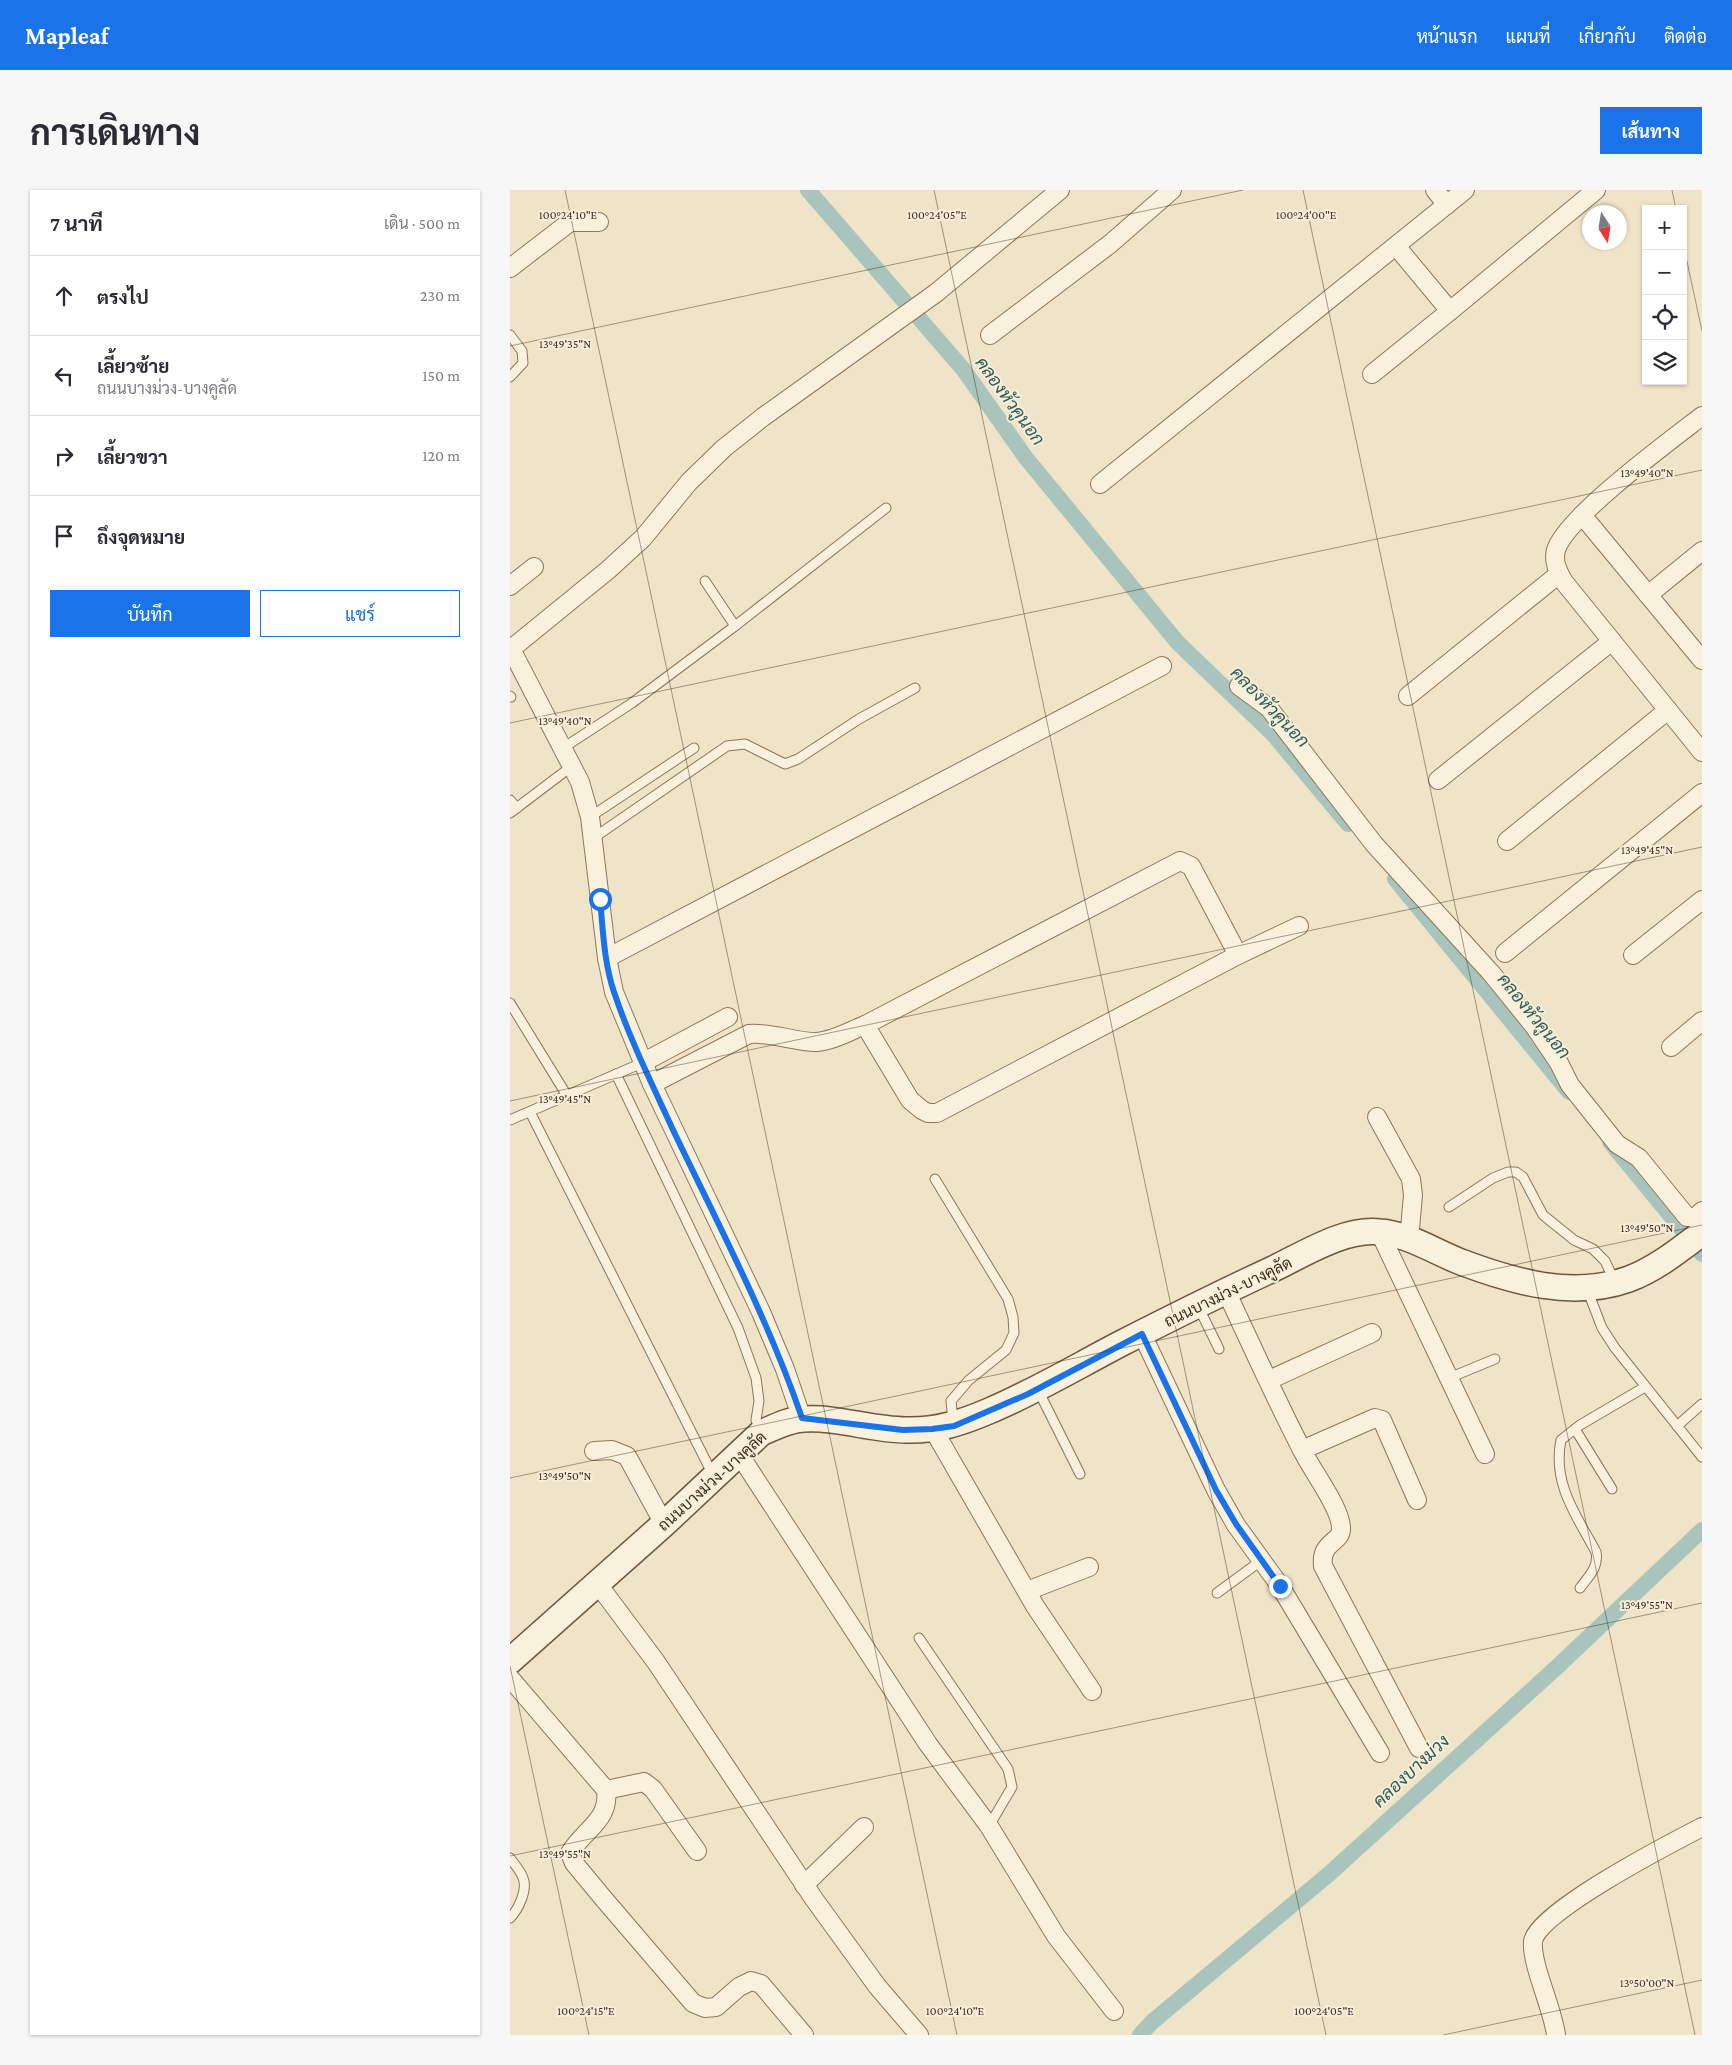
<!DOCTYPE html>
<html lang="th">
<meta charset="utf-8">
<style>
body{margin:0;font-family:"Crimson Pro",Sarabun,serif;background:#f7f7f7;color:#2b2b33}
.controls{position:absolute;right:15px;top:15px;display:grid;overflow:hidden;border-radius:0px;box-shadow:0 1px 4px #0004}
.controls button{width:45px;height:45px;display:grid;place-items:center;padding:0;border:0;border-bottom:1px solid #e1e1e2;background:#fff;color:#2b2b33;font:25px sans-serif}
.compass{position:absolute;left:1072px;top:15px;width:45px;height:45px;border-radius:50%;background:#fff;box-shadow:0 1px 4px #0004;rotate:168deg}
.stop{position:absolute;width:15px;height:15px;margin:-11px;border:4px solid #1a73e8;border-radius:50%;background:#fff}
.stop.end{background:#1a73e8;border-color:#fff;box-shadow:0 1px 5px #0008}
.list{margin:0;padding:0;list-style:none}
h2{display:flex;justify-content:space-between;align-items:center;height:65px;margin:0;padding:0 20px;font-size:21px}
h2 small{font-size:16px;font-weight:400;color:#7c7c81}
.list li{display:grid;grid-template-columns:32px 1fr auto;gap:15px;align-items:center;box-sizing:border-box;height:80px;padding:0 20px;border-top:1px solid #e1e1e2}
.list b{display:block;font-size:19px;white-space:nowrap}
.list p{margin:0;font-size:16px;white-space:nowrap;color:#7c7c81}
.list em{font-size:16px;font-style:normal;color:#7c7c81}
.actions{display:flex;gap:10px;padding:15px 20px}
.actions a{flex:1;padding:11px 0;border:1px solid #1a73e8;border-radius:0px;text-align:center;font-size:18px;color:#1a73e8}
.actions .main{background:#1a73e8;color:#fff}
.icon{flex:none;width:28px;height:28px;fill:none;stroke:currentColor;stroke-width:2;stroke-linecap:round;stroke-linejoin:round}
.map{position:relative;flex:none;width:1192px;height:1845px;overflow:hidden;border-radius:0px}
header{display:flex;align-items:center;gap:30px;box-sizing:border-box;height:70px;padding:0 25px;background:#1a73e8;color:#fff}
header strong{font-size:24px}
nav{display:flex;gap:28px;margin-inline-start:auto;font-size:18px}
.intro{display:flex;align-items:center;justify-content:space-between;box-sizing:border-box;height:120px;padding:0 30px}
h1{margin:0;font-size:35px}
.button{padding:12px 22px;border-radius:0px;background:#1a73e8;color:#fff;font-size:18px;font-weight:700}
main{display:flex;gap:30px;padding:0 30px}
aside{flex:1;background:#fff;border-radius:0px;box-shadow:0 1px 4px #0004}
.map>svg:first-child{display:block}
.lines{fill:none;stroke-linecap:round;stroke-linejoin:round}
.canal{stroke:#a9c4bc;stroke-width:16}
.lane-casing{stroke:#8d765c;stroke-width:11}
.street-casing{stroke:#8d765c;stroke-width:20}
.secondary-casing{stroke:#6f573f;stroke-width:28}
.lane{stroke:#faf1dc;stroke-width:9}
.street{stroke:#faf1dc;stroke-width:18}
.secondary{stroke:#faf1dc;stroke-width:25}
.route{stroke:#1a73e8;stroke-width:6}
.ticks{fill:none;stroke:#3d2e20;stroke-width:1;stroke-opacity:0.45}
.labels{text-anchor:middle;dominant-baseline:central;stroke-width:4;stroke-linejoin:round;paint-order:stroke}
.street-label{font-size:16px;fill:#3d2e20;stroke:#f7eed8}
.water-label{font-size:18px;font-style:italic;fill:#2f5d5a;stroke:#f7eed8}
.ticks-label{font-size:12px;text-anchor:middle;fill:#3d2e20;stroke:#f7eed8;stroke-width:4;stroke-linejoin:round;paint-order:stroke}
</style>
<header>
<strong>Mapleaf</strong>
<nav><a>หน้าแรก</a><a>แผนที่</a><a>เกี่ยวกับ</a><a>ติดต่อ</a></nav>
</header>
<div class="intro"><h1>การเดินทาง</h1><a class="button">เส้นทาง</a></div>
<main>
<aside>
<h2>7 นาที<small>เดิน · 500 m</small></h2>
<ul class="list">
<li><svg class="icon" aria-label="ahead" viewBox="0 0 24 24"><path d="M12 20V5M6 11l6-6 6 6"/></svg><div><b>ตรงไป</b></div><em>230 m</em></li>
<li><svg class="icon" aria-label="left" viewBox="0 0 24 24"><path d="M17 20v-9H6M10 6l-5 5 5 5"/></svg><div><b>เลี้ยวซ้าย</b><p>ถนนบางม่วง-บางคูลัด</p></div><em>150 m</em></li>
<li><svg class="icon" aria-label="right" viewBox="0 0 24 24"><path d="M7 20v-9h11M14 6l5 5-5 5"/></svg><div><b>เลี้ยวขวา</b></div><em>120 m</em></li>
<li><svg class="icon" aria-label="arrive" viewBox="0 0 24 24"><path d="M6 21V4h12l-3 4 3 4H6"/></svg><div><b>ถึงจุดหมาย</b></div></li>
</ul>
<div class="actions"><a class="main">บันทึก</a><a>แชร์</a></div>
</aside>
<div class="map">
<svg width="1192" height="1845" viewBox="0 0 1192 1845">
<rect width="100%" height="100%" fill="#f0e4c8"/>
<g class="lines">
<g class="canal">
<path d="M298,0L453,179L516,268L668,453L763,544L838,634"/>
<path d="M885,689L1059,902"/>
<path d="M1100,952L1192,1064"/>
<path d="M630,1845L642,1832L819,1684L1047,1477L1192,1340"/>
</g>
<g class="lane-casing">
<g id="lane">
<path d="M0,145L12,161L13,173L0,187"/>
<path d="M225,436L376,318"/>
<path d="M0,506L1,507"/>
<path d="M53,558L122,513L225,436L195,391"/>
<path d="M0,610L7,618"/>
<path d="M0,623L62,576"/>
<path d="M80,627L184,558"/>
<path d="M82,649L217,556L235,554L275,574L288,569L349,529L405,498"/>
<path d="M0,813L56,904"/>
<path d="M106,884L228,1138L246,1188L249,1211L246,1230L251,1242"/>
<path d="M20,922L203,1285"/>
<path d="M0,930L132,873"/>
<path d="M425,989L498,1109L503,1127L504,1143L496,1160L459,1190L441,1211L443,1231"/>
<path d="M939,1017L983,988L998,982H1006L1013,987L1033,1025L1064,1050L1083,1059L1095,1071L1105,1092"/>
<path d="M1077,1099L1092,1138L1105,1158L1192,1267"/>
<path d="M688,1116L709,1159"/>
<path d="M939,1188L985,1169"/>
<path d="M528,1200L570,1284"/>
<path d="M1167,1236L1192,1214"/>
<path d="M1065,1239L1102,1299"/>
<path d="M1070,1398C1079,1386 1089,1377 1086,1362C1066,1325 1042,1293 1051,1250L1070,1235L1135,1197"/>
<path d="M707,1403L752,1370"/>
<path d="M409,1448L498,1579L502,1597L479,1636"/>
<path d="M0,1668C4,1674 11,1681 13,1688C18,1700 8,1720 0,1728"/>
</g>
</g>
<g class="street-casing">
<g id="street">
<path d="M925,0L937,15"/>
<path d="M886,56L940,121L1086,0"/>
<path d="M0,78L60,32H89"/>
<path d="M480,145L600,54L662,0"/>
<path d="M862,184L940,121"/>
<path d="M1192,226C1161,250 1056,327 1046,360C1043,372 1048,382 1054,392L1192,562"/>
<path d="M590,294L955,0"/>
<path d="M1072,325L1192,470"/>
<path d="M0,396L24,377"/>
<path d="M1138,405L1192,361"/>
<path d="M0,457L70,592L80,627L97,768L104,802L142,894L251,1122L275,1179L292,1229"/>
<path d="M1,459L98,380L133,348L179,292L214,258L253,227L426,103L550,0"/>
<path d="M729,496L759,518L864,654L982,784L1024,836L1049,873L1060,895L1107,954L1129,968L1177,1027H1186L1192,1021"/>
<path d="M898,506L1049,384"/>
<path d="M928,590L1102,451"/>
<path d="M997,651L1158,520"/>
<path d="M995,763L1192,603"/>
<path d="M1123,765L1192,710"/>
<path d="M97,768L652,476"/>
<path d="M355,835L400,910L412,920L418,923H427L728,765L789,736"/>
<path d="M1161,857L1192,831"/>
<path d="M132,873L218,827"/>
<path d="M142,894L239,844C262,842 284,852 306,852C323,851 340,841 355,835L670,671L681,676L728,765"/>
<path d="M867,927L901,989L903,1005L899,1050"/>
<path d="M869,1041L975,1264"/>
<path d="M716,1101C741,1154 765,1208 792,1260C801,1279 831,1318 831,1338C832,1353 810,1351 813,1376L909,1558"/>
<path d="M632,1144L706,1300L726,1335L770,1396L870,1563"/>
<path d="M759,1190L862,1143"/>
<path d="M423,1239L525,1416L582,1501"/>
<path d="M792,1260L865,1228L872,1230L907,1310"/>
<path d="M84,1261L102,1260L117,1266L154,1334"/>
<path d="M229,1264L418,1554L479,1636L546,1746L604,1821"/>
<path d="M87,1393L146,1472L304,1709L367,1796L409,1845"/>
<path d="M517,1401L579,1377"/>
<path d="M0,1488L96,1600C100,1631 74,1639 60,1663L64,1673L93,1708L183,1813L195,1818L206,1817L229,1797L241,1791L251,1794L294,1845"/>
<path d="M96,1600L134,1592L143,1599L187,1661"/>
<path d="M294,1695L354,1637"/>
<path d="M1046,1845C1043,1819 1021,1774 1023,1752C1025,1723 1163,1652 1192,1637"/>
</g>
</g>
<g class="secondary-casing">
<path id="secondary" d="M0,1471L154,1334L251,1243C265,1237 280,1229 295,1229C328,1227 362,1240 396,1240C426,1241 451,1233 479,1221C524,1202 566,1177 610,1154C661,1128 713,1102 765,1078C796,1063 835,1038 870,1042C898,1044 925,1062 951,1072C1004,1092 1063,1109 1119,1089C1146,1079 1169,1060 1192,1043"/>
</g>
<use href="#lane" class="lane"/>
<use href="#street" class="street"/>
<use href="#secondary" class="secondary"/>
</g>
<g class="lines">
<path class="route" d="M90,709C93,740 94,773 104,802C120,850 143,896 164,942C209,1036 258,1129 292,1228L393,1240L422,1239L444,1236L518,1204L632,1144L706,1300L726,1334L770,1396"/>
</g>
<path class="ticks" d="M55,0L447,1845M424,0L816,1845M793,0L1185,1845M1162,0L1166,19M1173,53L1192,141M0,156L733,0M0,533L1192,280M0,911L1192,657M0,1288L1192,1035M0,1476L79,1845M0,1666L1192,1413M933,1845L1192,1790"/>
<g class="labels">
<g class="street-label">
<text transform="translate(718 1102) rotate(-26)">ถนนบางม่วง-บางคูลัด</text>
<text transform="translate(202 1291) rotate(-42)">ถนนบางม่วง-บางคูลัด</text>
</g>
<g class="water-label">
<text transform="translate(500 211) rotate(54)">คลองหัวคูนอก</text>
<text transform="translate(760 517) rotate(46)">คลองหัวคูนอก</text>
<text transform="translate(1024 826) rotate(51)">คลองหัวคูนอก</text>
<text transform="translate(901 1581) rotate(-43)">คลองบางม่วง</text>
</g>
</g>
<g class="ticks-label">
<text x="58" y="29">100°24'10"E</text>
<text x="427" y="29">100°24'05"E</text>
<text x="796" y="29">100°24'00"E</text>
<text x="55" y="158">13°49'35"N</text>
<text x="1137" y="287">13°49'40"N</text>
<text x="55" y="535">13°49'40"N</text>
<text x="1137" y="664">13°49'45"N</text>
<text x="55" y="913">13°49'45"N</text>
<text x="1137" y="1042">13°49'50"N</text>
<text x="55" y="1290">13°49'50"N</text>
<text x="1137" y="1419">13°49'55"N</text>
<text x="55" y="1668">13°49'55"N</text>
<text x="1137" y="1797">13°50'00"N</text>
<text x="76" y="1825">100°24'15"E</text>
<text x="445" y="1825">100°24'10"E</text>
<text x="814" y="1825">100°24'05"E</text>
</g>
</svg>
<div class="controls">
<button>+</button>
<button>−</button>
<button><svg class="icon" aria-label="locate" viewBox="0 0 24 24"><circle cx="12" cy="12" r="6"/><path d="M12 2v4M12 18v4M2 12h4M18 12h4"/></svg></button>
<button><svg class="icon" aria-label="layers" viewBox="0 0 24 24"><path d="M12 4l9 5-9 5-9-5zM3 14l9 5 9-5"/></svg></button>
</div>
<svg class="compass" viewBox="-18 -18 36 36"><path d="M0-13l5 13h-10z" fill="#e53935"/><path d="M0 13l5-13h-10z" fill="#7c7c81"/></svg>
<div class="stop" style="left:90px;top:709px"></div>
<div class="stop end" style="left:770px;top:1396px"></div>
</div>
</main>
